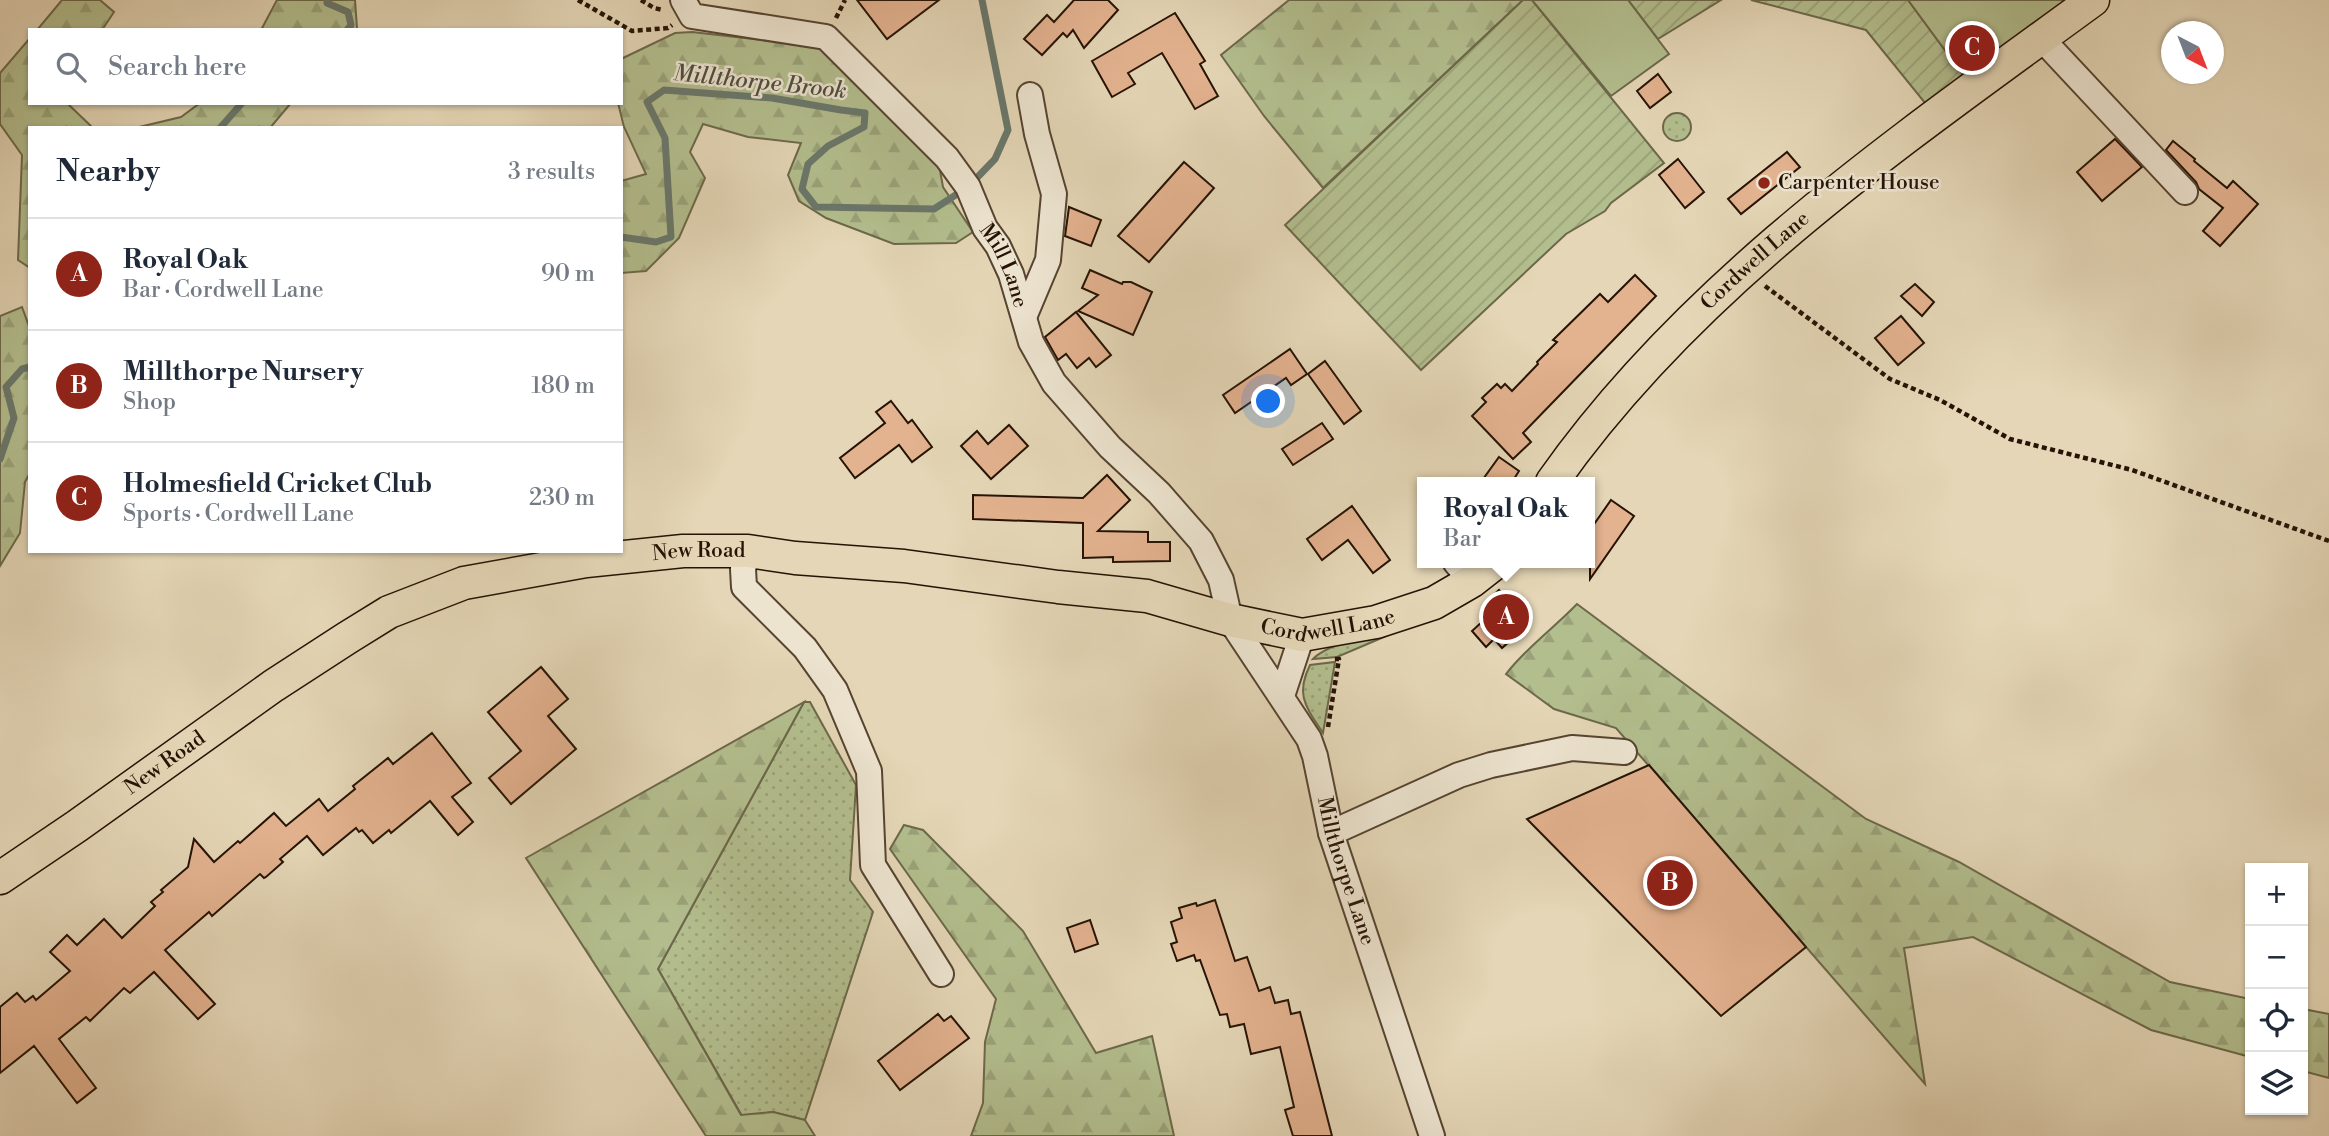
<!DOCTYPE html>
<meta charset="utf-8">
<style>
body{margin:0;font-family:"Libre Bodoni",serif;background:#f2f2f3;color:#1f2937}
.controls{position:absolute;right:21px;bottom:21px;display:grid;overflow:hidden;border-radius:0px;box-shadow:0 2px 5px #0004}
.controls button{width:63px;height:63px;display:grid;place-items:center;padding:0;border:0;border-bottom:2px solid #e0e1e3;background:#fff;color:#1f2937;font:35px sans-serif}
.compass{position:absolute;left:2161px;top:21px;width:63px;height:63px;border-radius:50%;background:#fff;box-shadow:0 2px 5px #0004;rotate:138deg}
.you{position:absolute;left:1269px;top:402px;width:24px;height:24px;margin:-18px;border:5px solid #fff;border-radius:50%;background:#1a73e8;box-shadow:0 0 0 10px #1a73e833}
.badge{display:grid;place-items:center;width:46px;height:46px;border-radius:50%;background:#8f2418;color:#fff;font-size:23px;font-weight:700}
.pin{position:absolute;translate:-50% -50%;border:4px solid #fff;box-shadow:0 2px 7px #0006}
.popup{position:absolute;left:1417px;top:477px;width:178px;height:91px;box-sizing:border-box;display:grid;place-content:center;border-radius:0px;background:#fff;filter:drop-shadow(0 2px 5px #0005);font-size:23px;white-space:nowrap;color:#747a83}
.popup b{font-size:26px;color:#1f2937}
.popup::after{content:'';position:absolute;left:50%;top:100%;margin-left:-14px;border:14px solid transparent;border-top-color:#fff}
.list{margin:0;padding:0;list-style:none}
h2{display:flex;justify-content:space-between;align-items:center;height:91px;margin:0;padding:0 28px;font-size:30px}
h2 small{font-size:23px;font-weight:400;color:#747a83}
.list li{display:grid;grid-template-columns:46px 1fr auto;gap:21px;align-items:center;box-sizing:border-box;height:112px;padding:0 28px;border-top:2px solid #e0e1e3}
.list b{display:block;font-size:26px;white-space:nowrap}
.list p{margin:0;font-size:23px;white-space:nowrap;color:#747a83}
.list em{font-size:23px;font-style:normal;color:#747a83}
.icon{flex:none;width:38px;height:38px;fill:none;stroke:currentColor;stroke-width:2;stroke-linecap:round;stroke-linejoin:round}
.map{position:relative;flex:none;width:2329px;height:1136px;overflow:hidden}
.search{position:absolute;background:#fff;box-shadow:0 2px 5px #0004;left:28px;top:28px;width:595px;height:77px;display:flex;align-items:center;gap:18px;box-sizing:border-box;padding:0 24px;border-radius:0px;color:#747a83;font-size:26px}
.panel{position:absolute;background:#fff;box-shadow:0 2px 5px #0004;left:28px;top:126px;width:595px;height:427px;border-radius:0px}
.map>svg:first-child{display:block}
.grass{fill:url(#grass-dots);stroke:#6c684a;stroke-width:2}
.forest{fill:url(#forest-firs);stroke:#6c684a;stroke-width:2}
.garden{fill:url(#garden-furrows);stroke:#6c684a;stroke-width:2}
.pitch{fill:#b3be8e;stroke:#6c684a;stroke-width:2}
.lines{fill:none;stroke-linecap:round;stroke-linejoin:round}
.stream{stroke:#69776b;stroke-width:7}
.building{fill:#e3b28f;stroke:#261305;stroke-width:2}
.minor-casing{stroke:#564431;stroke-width:28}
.major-casing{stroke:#261305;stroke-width:35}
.path{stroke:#261305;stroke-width:4.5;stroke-dasharray:5 3.5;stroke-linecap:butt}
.minor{stroke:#ede4d0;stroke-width:24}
.major{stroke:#e4d6b6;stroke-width:32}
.poi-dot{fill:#8f2418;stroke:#ede4d0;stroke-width:2.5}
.labels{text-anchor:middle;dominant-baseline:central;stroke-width:5;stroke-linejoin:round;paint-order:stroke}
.poi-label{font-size:21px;fill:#261305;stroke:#ede4d0;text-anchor:start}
.street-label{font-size:21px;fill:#261305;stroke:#ede4d0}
.water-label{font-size:23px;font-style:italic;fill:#4d4d40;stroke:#ede4d0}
</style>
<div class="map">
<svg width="2329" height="1136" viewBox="0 0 2329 1136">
<defs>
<pattern id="grass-dots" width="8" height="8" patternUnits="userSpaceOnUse" patternTransform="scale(1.75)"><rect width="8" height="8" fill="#b3be8e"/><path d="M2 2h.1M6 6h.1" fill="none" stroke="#9aa279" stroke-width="1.8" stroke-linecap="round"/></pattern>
<pattern id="forest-firs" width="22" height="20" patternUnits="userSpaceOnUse" patternTransform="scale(1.75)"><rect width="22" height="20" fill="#b3be8e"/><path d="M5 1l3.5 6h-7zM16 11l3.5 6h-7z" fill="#9aa279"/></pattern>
<pattern id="garden-furrows" width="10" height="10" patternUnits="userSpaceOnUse" patternTransform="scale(1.75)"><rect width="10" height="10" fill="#b3be8e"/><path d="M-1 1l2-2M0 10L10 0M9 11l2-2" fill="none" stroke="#9aa279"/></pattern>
</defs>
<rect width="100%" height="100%" fill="#e4d6b6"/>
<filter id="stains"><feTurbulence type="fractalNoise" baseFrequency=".00286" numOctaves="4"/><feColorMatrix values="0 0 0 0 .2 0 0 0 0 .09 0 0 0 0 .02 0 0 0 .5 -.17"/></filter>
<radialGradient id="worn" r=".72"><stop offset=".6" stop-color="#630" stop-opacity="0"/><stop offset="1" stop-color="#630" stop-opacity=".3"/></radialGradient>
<g class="grass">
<circle cx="1677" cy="127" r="14"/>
<path d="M1412,625L1337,657L1313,659C1330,641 1387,632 1412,625Z"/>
<path d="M1335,662L1323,733C1306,707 1295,695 1310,665Z"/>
<path d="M804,702H810L856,785L850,880L873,912L805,1120L773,1112L742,1116L658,969Z"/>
</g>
<g class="forest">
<path d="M62,0H100L114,12L102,30H37Z"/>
<path d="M277,0H355L357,28L355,30H261Z"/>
<path d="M1289,0H1523L1323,188L1264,116L1221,55Z"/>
<path d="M692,32L823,47L938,159L943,187L973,232L956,243L894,244L826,218L799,201L788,175L801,143L748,137L703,124L690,152L705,178L679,238L646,271L621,273V181L646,174L624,127L618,103H621V59L675,33Z"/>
<path d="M30,38V103H67L93,128H30V268L18,260L22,155L0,124V73Z"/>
<path d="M200,103H291L270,128H135L181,117Z"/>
<path d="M22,307L30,329V473L25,482L20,533L0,566V316Z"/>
<path d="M1577,604L1866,819L1959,862L2170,982L2250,999V1057L2151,1030L1973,937L1904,948L1925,1084L1616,728L1554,709L1506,674C1526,648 1554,628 1577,604Z"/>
<path d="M804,702L658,969L741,1115L773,1112L805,1120L815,1136H706L526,858Z"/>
<path d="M904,825L923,830L1023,931L1096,1053L1152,1036L1174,1136H971L983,1103L985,1042L996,999L890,849Z"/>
<path d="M2303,1009L2329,1014V1078L2303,1071Z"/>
</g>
<g class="garden">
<path d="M1523,0H1532L1664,163L1611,203L1605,211L1566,234L1421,370L1285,225Z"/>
<path d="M1628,0H1721L1658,39Z"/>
<path d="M1751,0H1908L1964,76L1925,103L1866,30Z"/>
</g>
<g class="pitch">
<path d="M1532,0H1628L1669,54L1611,96Z"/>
<path d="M1908,0H2071L2039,19L1964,76Z"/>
</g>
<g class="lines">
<g class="stream">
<path d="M327,0V3L348,12L351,25L347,30"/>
<path d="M220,128L242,103"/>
<path d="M621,237L656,242L671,237L665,138L647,102L664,90L772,98L841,110L865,113L864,127L828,146L808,164L802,189L816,207L934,209L968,187L995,159L1008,130L982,0"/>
<path d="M0,459L14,418L6,387L22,369L30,367"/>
</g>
</g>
<g class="building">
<path d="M857,0H939L887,39Z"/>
<path d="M1074,0H1108L1118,10L1084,48L1073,30L1067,37L1063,33L1042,55L1024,39L1047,15L1054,22Z"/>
<path d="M1175,13L1205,61L1200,64L1218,96L1195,109L1162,53L1128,73L1135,84L1112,97L1092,61Z"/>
<path d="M1658,74L1671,92L1650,108L1637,91Z"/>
<path d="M2115,139L2142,167L2102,201L2077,172Z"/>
<path d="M2173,141L2195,159L2194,161L2227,188L2233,181L2258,204L2220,246L2203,231L2223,208L2199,189L2196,182L2166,150Z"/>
<path d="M1787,152L1800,167L1741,214L1728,199Z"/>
<path d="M1678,159L1704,192L1685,208L1659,175Z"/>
<path d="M1184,162L1214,188L1149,262L1118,236Z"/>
<path d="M1069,207L1101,220L1091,246L1065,236Z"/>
<path d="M1090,270L1122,284L1123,282H1131L1152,292L1133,335L1078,311L1098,295L1082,288Z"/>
<path d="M1635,275L1656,296L1523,433L1531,442L1513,459L1472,416L1486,402L1482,398L1497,384L1501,388L1505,384L1512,391L1538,364L1537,362L1557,342L1553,340L1600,294L1608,302Z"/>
<path d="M1915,284L1934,302L1922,316L1901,296Z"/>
<path d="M1076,312L1111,355L1096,367L1089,358L1077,368L1066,354L1058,360L1045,337Z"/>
<path d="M1901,316L1924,343L1898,365L1875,338Z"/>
<path d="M1290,349L1307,374L1291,385L1286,378L1235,413L1223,395Z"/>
<path d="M1325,361L1361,411L1344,424L1308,374Z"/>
<path d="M891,401L908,423L912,420L932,447L912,462L899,445L855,478L840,458L885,423L876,412Z"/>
<path d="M1322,423L1333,439L1293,465L1282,449Z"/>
<path d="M1009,425L1028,446L991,479L961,446L977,431L988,444Z"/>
<path d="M1499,457L1519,471L1512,482H1481Z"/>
<path d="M1107,475L1130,500L1098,531L1148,532V542H1170V561L1113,562V557L1083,558V523L973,519V495L1083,498Z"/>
<path d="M1611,500L1634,516L1590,579V530Z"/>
<path d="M1352,506L1390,560L1373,573L1348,540L1322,560L1307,539Z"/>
<path d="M1499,590L1530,623L1502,648L1494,639L1486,647L1472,631L1494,611L1486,602Z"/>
<path d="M541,667L568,699L548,716L576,749L511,804L489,778L521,751L488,712Z"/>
<path d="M432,733L471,783L452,797L473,822L458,835L430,801L391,833L389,830L373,843L362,830L359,832L356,828L323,855L307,836L280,859L283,862L266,877L264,878L260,874L212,916L209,912L165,950L215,1004L198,1019L154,972L130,993L124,988L90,1021L86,1017L59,1039L96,1088L77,1103L34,1046L0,1073V1007L17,993L25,1002L33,996L36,1000L70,971L50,952L67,935L77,945L104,919L122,938L155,906L151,902L163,892L161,890L188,867L194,839L214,862L238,841L240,843L274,813L286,826L319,799L328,811L355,789L353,786L388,758L393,764Z"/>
<path d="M1649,765L1806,947L1721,1016L1527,819Z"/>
<path d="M1215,900L1235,961L1247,957L1259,991L1270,987L1275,1003L1288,1000L1291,1014L1300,1012L1332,1136H1293L1285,1110L1294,1107L1280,1047L1251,1054L1244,1024L1230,1027L1227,1014L1220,1015L1200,960L1196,961L1194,955L1177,961L1171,944L1177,942L1171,922L1182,918L1179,908L1196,903L1197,906Z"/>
<path d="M1090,920L1098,944L1075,952L1067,928Z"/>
<path d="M938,1014L944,1021L951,1016L969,1038L900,1090L878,1061Z"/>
</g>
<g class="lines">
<g class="minor-casing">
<g id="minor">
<path id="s1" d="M683,0L692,16L826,37L947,158L968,187L985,228L998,246L1011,274L1031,342L1054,383L1110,447L1159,493L1201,541L1221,580L1230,620L1309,739L1315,756L1331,833L1432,1136"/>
<path d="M2041,38L2185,192"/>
<path d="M1024,317L1048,260L1054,194L1037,134L1030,95"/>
<path d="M748,551L743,569L744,587L805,648L835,690L869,771L873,865L941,974"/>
<path d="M1456,563L1472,581"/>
<path d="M1282,696L1302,635"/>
<path d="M1331,833L1459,775L1491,765L1572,748L1624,752"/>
</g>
</g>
<g class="major-casing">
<g id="major">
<path id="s2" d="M1552,482C1692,283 1899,142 2093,0"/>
<path id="s3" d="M0,878L77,826L273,686L347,638L389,612L464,583L586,561L683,551H748L795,558L904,566L1058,587L1147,596L1230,620L1302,635L1376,622L1434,603L1472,581L1495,563"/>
</g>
</g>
<g class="path">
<path d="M578,0L632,31L668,28L672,25"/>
<path d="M641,0L654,8L663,10"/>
<path d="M836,18L845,0"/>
<path d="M1765,286L1890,379L1940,400L2010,439L2132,470L2329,541"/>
<path d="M1328,727L1339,659H1332"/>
</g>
<use href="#minor" class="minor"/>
<use href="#major" class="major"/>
</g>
<circle class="poi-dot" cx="1764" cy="183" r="7"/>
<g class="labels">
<g class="poi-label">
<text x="1778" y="183">Carpenter House</text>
</g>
<g class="street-label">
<text stroke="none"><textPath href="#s2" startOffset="301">Cordwell Lane</textPath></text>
<text stroke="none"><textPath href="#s1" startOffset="448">Mill Lane</textPath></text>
<text stroke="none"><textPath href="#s3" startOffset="789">New Road</textPath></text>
<text stroke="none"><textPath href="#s3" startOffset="1426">Cordwell Lane</textPath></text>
<text stroke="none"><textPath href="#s3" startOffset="201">New Road</textPath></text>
<text stroke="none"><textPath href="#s1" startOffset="1157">Millthorpe Lane</textPath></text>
</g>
<g class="water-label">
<text transform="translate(760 82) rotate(6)">Millthorpe Brook</text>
</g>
</g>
<rect width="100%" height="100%" filter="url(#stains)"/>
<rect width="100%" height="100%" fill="url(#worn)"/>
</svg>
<div class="controls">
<button>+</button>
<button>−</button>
<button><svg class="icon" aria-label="locate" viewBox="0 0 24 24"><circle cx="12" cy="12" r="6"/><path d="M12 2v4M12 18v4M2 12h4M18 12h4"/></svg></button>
<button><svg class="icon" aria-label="layers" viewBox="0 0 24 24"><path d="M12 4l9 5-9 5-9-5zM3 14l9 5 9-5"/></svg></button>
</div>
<svg class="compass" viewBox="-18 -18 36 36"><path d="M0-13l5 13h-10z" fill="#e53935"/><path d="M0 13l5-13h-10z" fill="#747a83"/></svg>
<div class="you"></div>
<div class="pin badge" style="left:1506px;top:617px">A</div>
<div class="popup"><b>Royal Oak</b>Bar</div>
<div class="pin badge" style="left:1670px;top:883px">B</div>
<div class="pin badge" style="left:1972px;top:48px">C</div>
<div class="search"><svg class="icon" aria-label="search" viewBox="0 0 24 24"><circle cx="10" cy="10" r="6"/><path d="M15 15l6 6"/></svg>Search here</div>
<section class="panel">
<h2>Nearby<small>3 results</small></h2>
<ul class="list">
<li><span class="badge">A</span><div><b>Royal Oak</b><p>Bar · Cordwell Lane</p></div><em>90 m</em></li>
<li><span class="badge">B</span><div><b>Millthorpe Nursery</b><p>Shop</p></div><em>180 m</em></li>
<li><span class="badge">C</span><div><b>Holmesfield Cricket Club</b><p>Sports · Cordwell Lane</p></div><em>230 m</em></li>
</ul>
</section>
</div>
